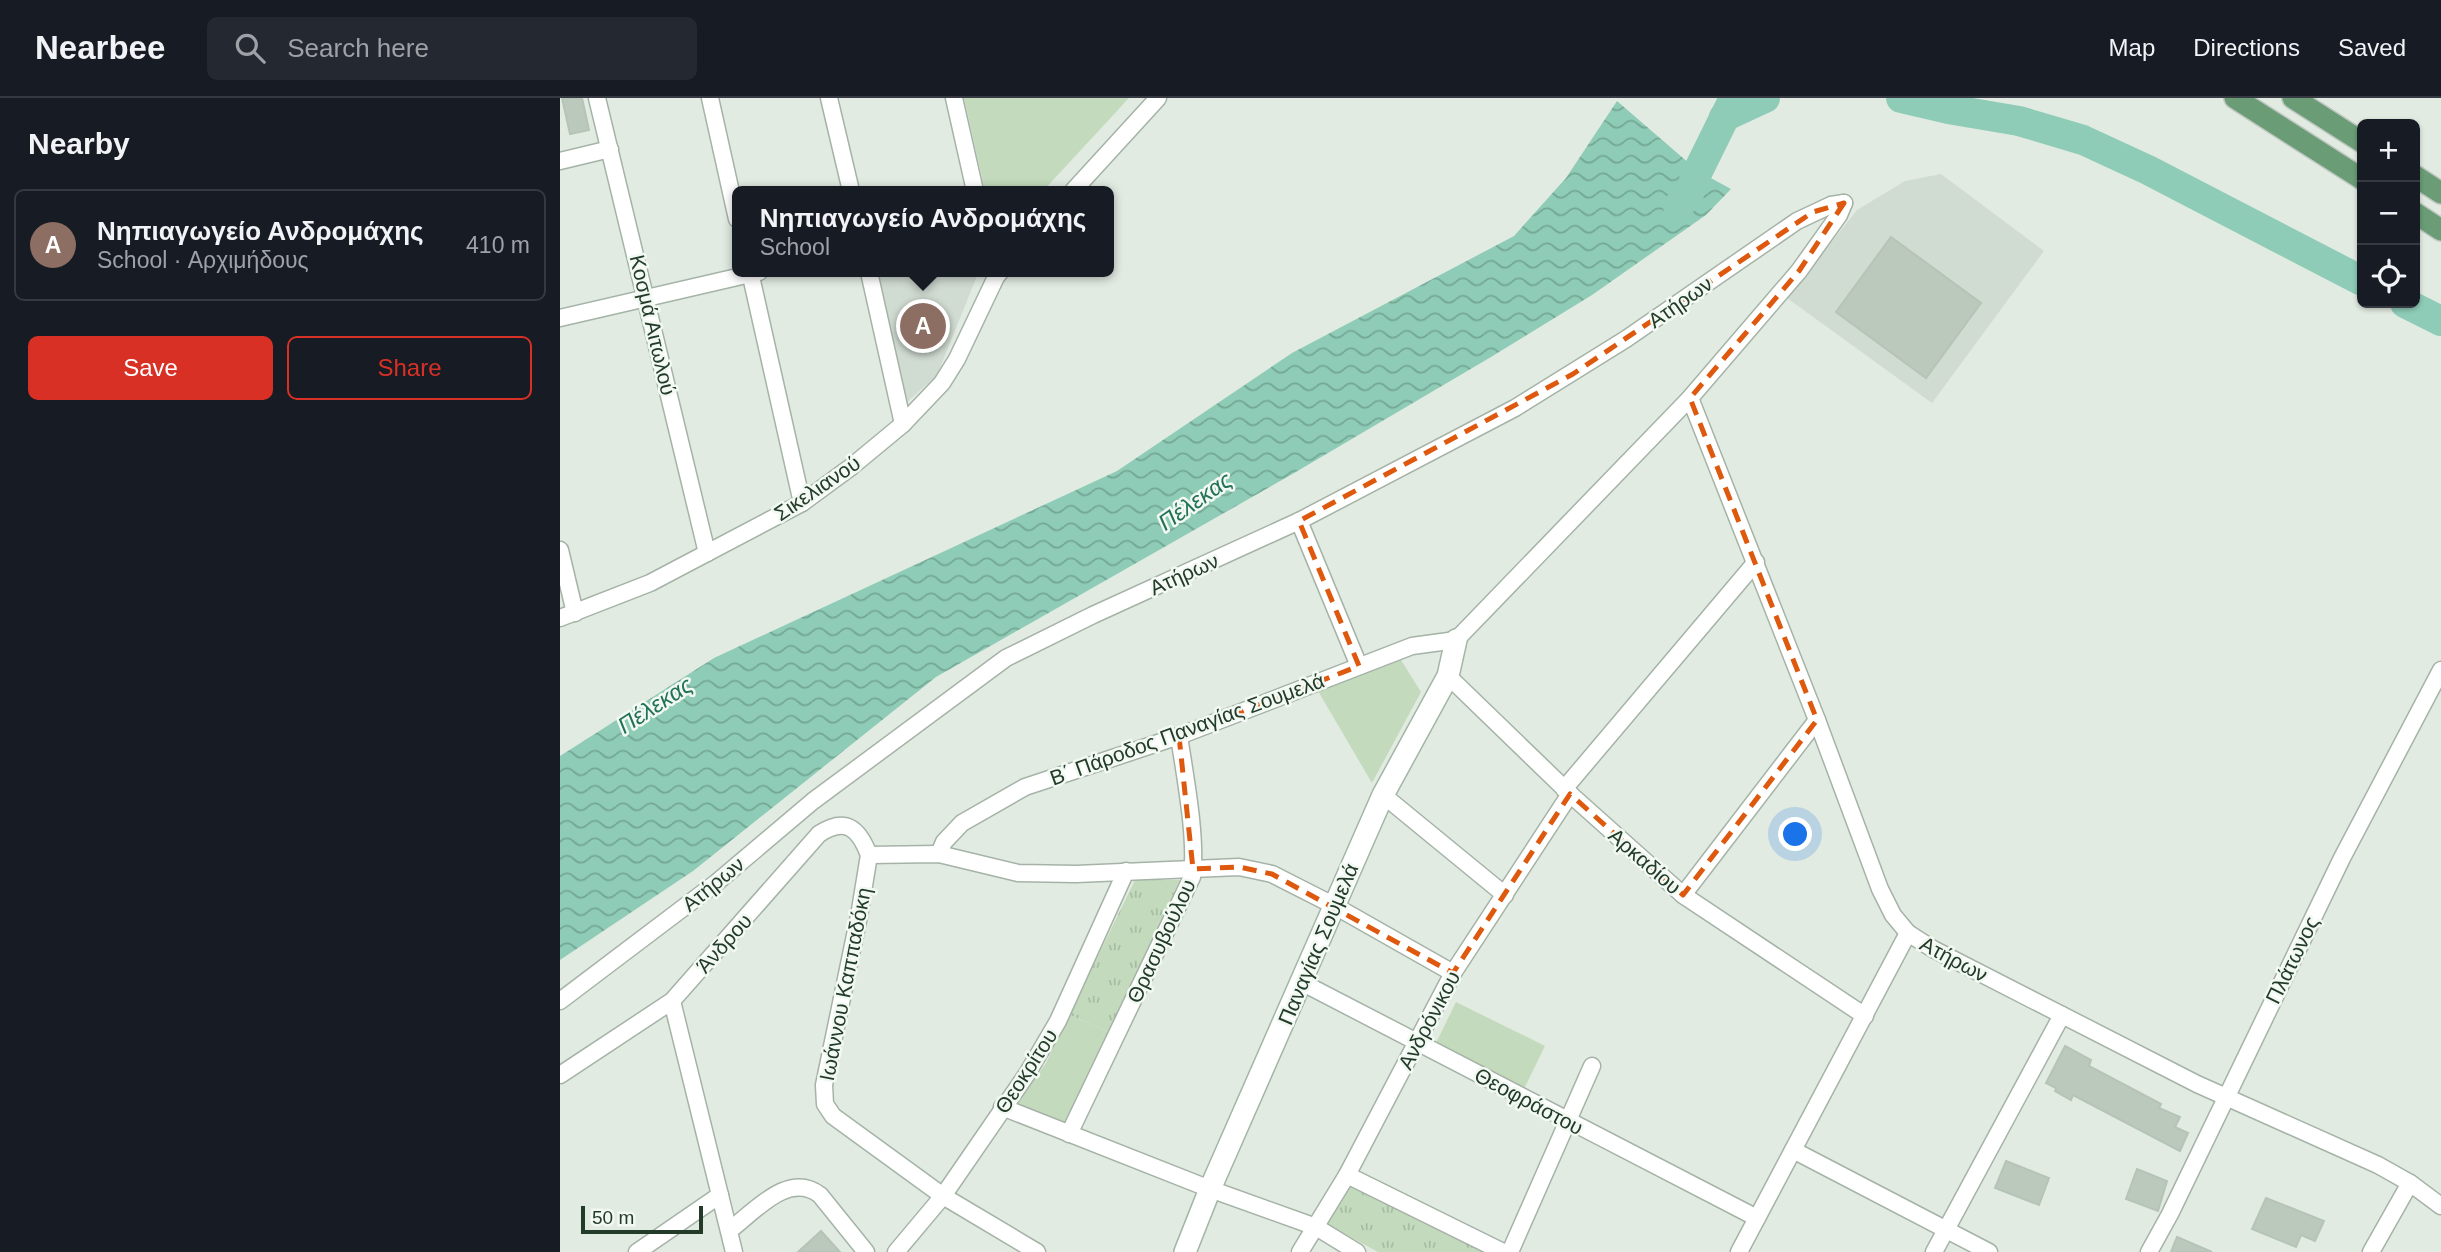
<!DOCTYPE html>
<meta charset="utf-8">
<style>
body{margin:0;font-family:Helvetica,sans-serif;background:#242831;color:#f1f3f6}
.controls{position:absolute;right:21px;top:21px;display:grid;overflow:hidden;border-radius:10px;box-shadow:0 2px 5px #0004}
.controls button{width:63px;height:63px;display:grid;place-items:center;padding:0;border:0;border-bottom:2px solid #363941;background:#171b24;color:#f1f3f6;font:35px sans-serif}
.scale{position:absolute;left:21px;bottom:18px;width:122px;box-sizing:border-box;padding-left:7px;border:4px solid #233b29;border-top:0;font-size:19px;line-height:24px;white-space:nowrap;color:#233b29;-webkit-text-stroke:5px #f2f8f2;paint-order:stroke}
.you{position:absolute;left:1236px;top:737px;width:24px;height:24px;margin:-18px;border:5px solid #fff;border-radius:50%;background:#1a73e8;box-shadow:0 0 0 10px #1a73e833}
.badge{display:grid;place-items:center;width:46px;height:46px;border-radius:50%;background:#d93025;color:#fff;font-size:23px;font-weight:700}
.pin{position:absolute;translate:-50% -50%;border:4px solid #fff;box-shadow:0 2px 7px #0006}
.popup{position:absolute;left:172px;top:88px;width:382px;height:91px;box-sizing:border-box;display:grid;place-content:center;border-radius:10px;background:#171b24;filter:drop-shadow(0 2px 5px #0005);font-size:23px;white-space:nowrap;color:#9ea1a6}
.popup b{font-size:26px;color:#f1f3f6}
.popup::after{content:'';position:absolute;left:50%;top:100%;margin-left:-14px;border:14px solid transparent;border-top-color:#171b24}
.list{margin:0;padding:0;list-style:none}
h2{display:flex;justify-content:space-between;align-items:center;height:91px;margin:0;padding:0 28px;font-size:30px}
h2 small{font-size:23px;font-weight:400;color:#9ea1a6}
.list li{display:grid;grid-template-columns:46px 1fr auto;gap:21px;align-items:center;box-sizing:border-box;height:112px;margin:0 14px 14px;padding:0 14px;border:2px solid #363941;border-radius:10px}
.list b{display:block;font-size:26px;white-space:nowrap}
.list p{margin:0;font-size:23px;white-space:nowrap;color:#9ea1a6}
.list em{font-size:23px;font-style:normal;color:#9ea1a6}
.actions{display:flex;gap:14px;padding:21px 28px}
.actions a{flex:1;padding:16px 0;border:2px solid #d93025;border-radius:10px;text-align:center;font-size:24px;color:#d93025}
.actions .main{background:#d93025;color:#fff}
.icon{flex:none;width:38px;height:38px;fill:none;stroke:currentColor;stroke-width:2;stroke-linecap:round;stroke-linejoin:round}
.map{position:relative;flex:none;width:1881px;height:1154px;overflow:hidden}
header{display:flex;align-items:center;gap:42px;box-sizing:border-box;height:98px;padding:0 35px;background:#171b24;border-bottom:2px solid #363941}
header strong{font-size:33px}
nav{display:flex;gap:38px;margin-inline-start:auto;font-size:24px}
.search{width:490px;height:63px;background:#242831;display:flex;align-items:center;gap:18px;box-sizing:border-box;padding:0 24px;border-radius:10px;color:#9ea1a6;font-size:26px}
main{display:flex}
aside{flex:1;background:#171b24}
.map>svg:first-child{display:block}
.built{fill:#d0dbd1}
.grass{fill:url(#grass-tufts)}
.green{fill:#c3dbbc}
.water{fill:url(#water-waves)}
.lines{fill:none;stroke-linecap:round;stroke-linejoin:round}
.river{stroke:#8eccb7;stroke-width:30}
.building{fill:#bbc9bc;stroke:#b5c4b6;stroke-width:2}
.street-casing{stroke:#a5b3a7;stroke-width:19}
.secondary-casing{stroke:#a1b6a5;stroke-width:24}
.primary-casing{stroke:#c1c8c3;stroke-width:24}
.street{stroke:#fff;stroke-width:16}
.secondary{stroke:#fff;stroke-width:21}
.primary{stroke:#6a9d76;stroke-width:21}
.marked{fill:none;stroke:#de580d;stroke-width:5;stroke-dasharray:14 9;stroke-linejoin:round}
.labels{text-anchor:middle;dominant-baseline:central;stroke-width:5;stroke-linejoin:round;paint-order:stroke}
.street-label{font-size:21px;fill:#233b29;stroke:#f2f8f2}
.water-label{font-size:23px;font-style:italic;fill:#227257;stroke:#f2f8f2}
</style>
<header>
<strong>Nearbee</strong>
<div class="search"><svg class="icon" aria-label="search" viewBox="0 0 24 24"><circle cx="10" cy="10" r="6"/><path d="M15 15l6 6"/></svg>Search here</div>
<nav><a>Map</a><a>Directions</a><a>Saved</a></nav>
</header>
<main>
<aside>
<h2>Nearby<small></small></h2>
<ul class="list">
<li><span class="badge" style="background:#8d6e63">A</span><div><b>Νηπιαγωγείο Ανδρομάχης</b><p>School · Αρχιμήδους</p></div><em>410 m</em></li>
</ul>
<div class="actions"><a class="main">Save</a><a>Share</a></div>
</aside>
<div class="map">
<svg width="1881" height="1154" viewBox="0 0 1881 1154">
<defs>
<pattern id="grass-tufts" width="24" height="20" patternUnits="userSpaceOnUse" patternTransform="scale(1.75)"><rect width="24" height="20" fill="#c3dbbc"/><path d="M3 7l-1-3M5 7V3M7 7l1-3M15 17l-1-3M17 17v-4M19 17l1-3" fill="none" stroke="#a7bda2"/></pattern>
<pattern id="water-waves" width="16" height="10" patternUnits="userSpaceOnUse" patternTransform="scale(1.75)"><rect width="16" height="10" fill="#8eccb7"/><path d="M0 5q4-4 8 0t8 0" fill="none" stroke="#74a795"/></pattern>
</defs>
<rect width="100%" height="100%" fill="#e2ebe2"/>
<g class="built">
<path d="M1381,76L1484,153L1372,305L1227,200L1297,112L1345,83Z"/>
<path d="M316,174H416L417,178L377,277L346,305Z"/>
</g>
<g class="grass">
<path d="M575,782H626L552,935L509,917Z"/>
<path d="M791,1086L925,1154H818L767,1126L765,1120L783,1088Z"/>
</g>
<g class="green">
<path d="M404,0H569L483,93H425Z"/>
<path d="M841,562L861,594L812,685L758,593Z"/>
<path d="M896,904L985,948L963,993L874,949Z"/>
<path d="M509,917L552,935L508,1026L456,1008L486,965Z"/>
</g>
<path class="water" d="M1057,3L1138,73L1171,91L1146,117L1032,197L931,259L729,378L376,579L133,773L0,862V658L154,560L557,373L732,255L954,138L1006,80Z"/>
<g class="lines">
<g class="river">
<path d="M1341,0L1388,11L1459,23L1523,42L1588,72L1802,183"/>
<path d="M1164,19L1205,0"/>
<path d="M1118,108L1128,98L1138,73L1174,0"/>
<path d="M1845,205L1881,223"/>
</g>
</g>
<g class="building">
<path d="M2,0H22L29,32L10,36Z"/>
<path d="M1331,139L1421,205L1366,280L1276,214Z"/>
<path d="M1505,948L1531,962L1529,968L1601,1006L1599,1010L1620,1019L1615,1029L1628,1035L1620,1053L1513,997L1511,1002L1495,993L1496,990L1486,985Z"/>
<path d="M1446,1063L1489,1080L1479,1107L1435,1090Z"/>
<path d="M1577,1071L1607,1083L1598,1113L1566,1101Z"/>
<path d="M1706,1100L1764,1123L1755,1143L1741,1137L1736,1149L1692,1131Z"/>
<path d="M261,1133L280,1154H238Z"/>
<path d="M1617,1139L1652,1154H1611Z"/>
</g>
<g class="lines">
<g class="street-casing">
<g id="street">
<path d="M37,0L147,455"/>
<path d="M150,0L177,121"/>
<path d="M269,0L291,93"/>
<path d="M394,0L415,93"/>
<path d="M0,63L50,51"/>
<path d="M513,93L598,0"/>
<path d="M190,174L242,405"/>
<path d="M309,174L343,326"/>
<path d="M0,220L199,174"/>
<path d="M1130,300L1257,622L1320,791L1333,817L1348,835L1373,851L1637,986L1818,1067L1850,1085L1881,1108"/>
<path d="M739,423L799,568"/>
<path d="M0,452L15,515"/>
<path d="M0,520L90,485L242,405L291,369L343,326L382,285L397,261L436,179L440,174"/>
<path d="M888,578L1010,696L1123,797L1305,918"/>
<path d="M1004,691L1196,464"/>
<path d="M823,697L945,797"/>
<path d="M379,756L384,744L402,725L465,689L619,638L852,548L896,542L1130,300L1239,173L1279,117L1284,105"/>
<path d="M309,757L379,756L458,775L516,776L679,769L712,776L773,807L893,875"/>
<path d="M309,757L299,818L264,987L265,1006L273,1018L383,1098L477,1154"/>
<path d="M1123,797L1257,622"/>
<path d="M741,884L1197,1120"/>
<path d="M0,903L156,785L253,703L446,560L533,517L739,423L955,310L1066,241L1237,123L1271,107L1284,105"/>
<path d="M112,903L174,1154"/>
<path d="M0,977L112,903L259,736C286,718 299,731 309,757"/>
<path d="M442,1009L650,1091L756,1129L797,1154"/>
<path d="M509,1036L632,779C637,739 625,679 619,638"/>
<path d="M1233,1052L1429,1154"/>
<path d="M787,1077L943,1154"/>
<path d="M170,1132C196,1112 229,1073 260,1097L306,1154"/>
<path d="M77,1154L160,1097"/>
<path d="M336,1154L383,1098L467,976L498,923L566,773"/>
<path d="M740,1154L787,1077L893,875L1010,696"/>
<path d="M950,1154L1032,968"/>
<path d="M1179,1154L1348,835"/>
<path d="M1374,1154L1502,917"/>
<path d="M1589,1154L1610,1116L1782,760L1881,572"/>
<path d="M1811,1154L1850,1085"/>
</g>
</g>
<g class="secondary-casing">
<path id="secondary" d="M625,1154L650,1091L823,697L888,578L896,542"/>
</g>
<g class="primary-casing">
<g id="primary">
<path d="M1675,0L1802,81"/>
<path d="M1733,0L1802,44"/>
<path d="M1855,78L1881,95"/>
<path d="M1855,115L1881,132"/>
</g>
</g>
<use href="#street" class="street"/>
<use href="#secondary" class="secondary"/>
<use href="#primary" class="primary"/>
</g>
<path class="marked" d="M1284,105L1239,173L1130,300L1257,622L1123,797L1010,696L893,875L712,776L679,769L633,771L619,638L799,568L739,423L1013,276L1253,114Z"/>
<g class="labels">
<g class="street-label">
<text transform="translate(1120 204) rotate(-35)">Ατήρων</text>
<text transform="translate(93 227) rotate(77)">Κοσμά Αιτωλού</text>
<text transform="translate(257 390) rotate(-34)">Σικελιανού</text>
<text transform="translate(624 476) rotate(-24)">Ατήρων</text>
<text transform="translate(627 631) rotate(-20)">Β΄ Πάροδος Παναγίας Σουμελά</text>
<text transform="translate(1085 763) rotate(41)">Αρκαδίου</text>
<text transform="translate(153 786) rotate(-39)">Ατήρων</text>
<text transform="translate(601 843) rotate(-65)">Θρασυβούλου</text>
<text transform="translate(164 845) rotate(-48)">Άνδρου</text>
<text transform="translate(758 846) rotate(-67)">Παναγίας Σουμελά</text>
<text transform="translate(1394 861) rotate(28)">Ατήρων</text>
<text transform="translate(1732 862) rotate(-64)">Πλάτωνος</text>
<text transform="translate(285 886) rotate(-79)">Ιωάννου Καππαδόκη</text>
<text transform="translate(869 922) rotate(-62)">Ανδρόνικου</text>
<text transform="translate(466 973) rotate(-57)">Θεοκρίτου</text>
<text transform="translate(969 1003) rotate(28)">Θεοφράστου</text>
</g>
<g class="water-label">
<text transform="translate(635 403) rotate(-35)">Πέλεκας</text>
<text transform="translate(95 607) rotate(-33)">Πέλεκας</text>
</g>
</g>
</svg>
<div class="controls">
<button>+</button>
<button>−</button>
<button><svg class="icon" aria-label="locate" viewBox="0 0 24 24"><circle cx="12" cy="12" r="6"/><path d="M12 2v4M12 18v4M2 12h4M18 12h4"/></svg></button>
</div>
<div class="scale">50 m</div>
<div class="you"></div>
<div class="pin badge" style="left:363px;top:228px;background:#8d6e63">A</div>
<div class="popup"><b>Νηπιαγωγείο Ανδρομάχης</b>School</div>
</div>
</main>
